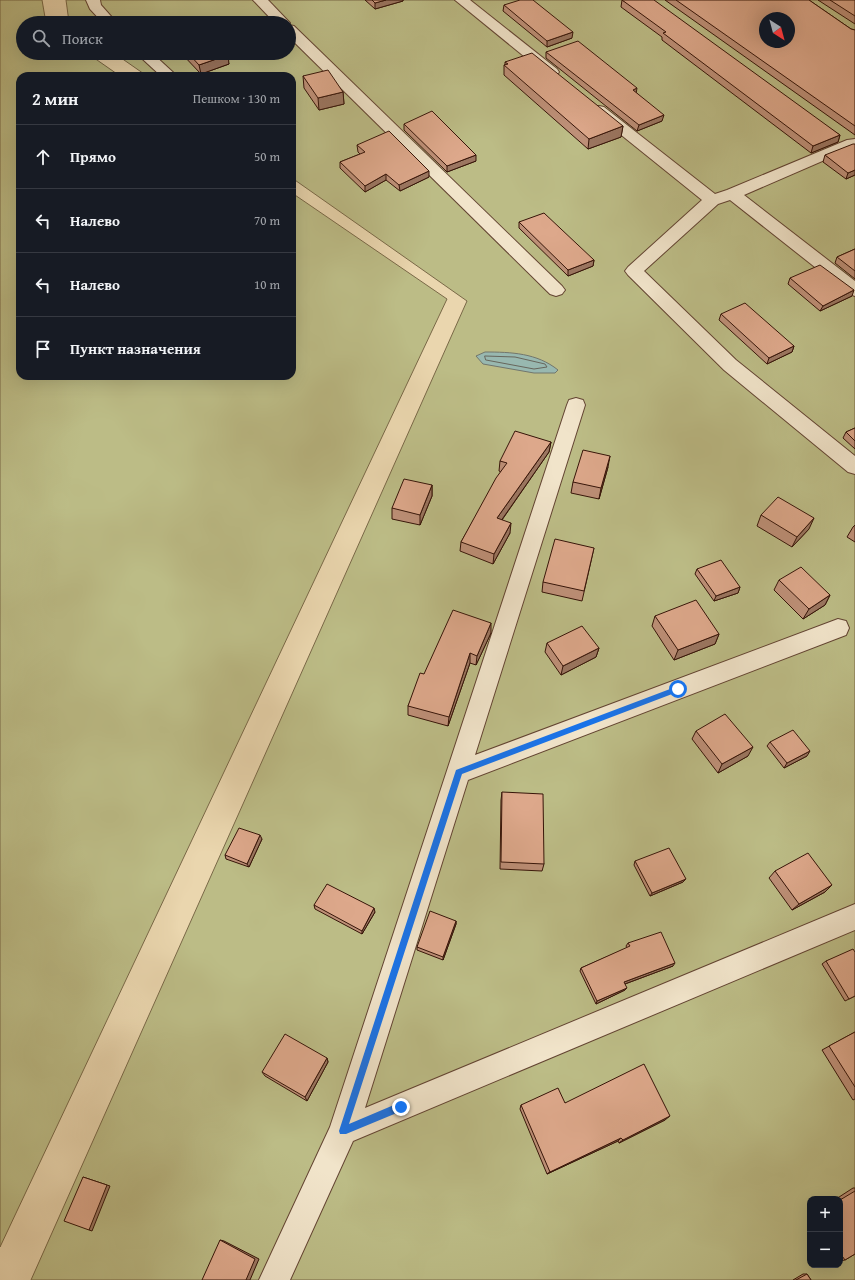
<!DOCTYPE html>
<html lang="ru">
<meta charset="utf-8">
<style>
body{margin:0;font-family:"Gentium Book Plus",serif;background:#242831;color:#f1f3f6}
.controls{position:absolute;right:12px;bottom:12px;display:grid;overflow:hidden;border-radius:8px;box-shadow:0 4px 16px #0002}
.controls button{width:36px;height:36px;display:grid;place-items:center;padding:0;border:0;border-bottom:1px solid #363941;background:#171b24;color:#f1f3f6;font:20px sans-serif}
.compass{position:absolute;left:759px;top:12px;width:36px;height:36px;border-radius:50%;background:#171b24;box-shadow:0 4px 16px #0002;rotate:144deg}
.stop{position:absolute;width:12px;height:12px;margin:-9px;border:3px solid #1a73e8;border-radius:50%;background:#fff}
.stop.end{background:#1a73e8;border-color:#fff;box-shadow:0 1px 4px #0008}
.list{margin:0;padding:0;list-style:none}
h2{display:flex;justify-content:space-between;align-items:center;height:52px;margin:0;padding:0 16px;font-size:17px}
h2 small{font-size:13px;font-weight:400;color:#9ea1a6}
.list li{display:grid;grid-template-columns:26px 1fr auto;gap:12px;align-items:center;box-sizing:border-box;height:64px;padding:0 16px;border-top:1px solid #363941}
.list b{display:block;font-size:15px;white-space:nowrap}
.list em{font-size:13px;font-style:normal;color:#9ea1a6}
.icon{flex:none;width:22px;height:22px;fill:none;stroke:currentColor;stroke-width:2;stroke-linecap:round;stroke-linejoin:round}
.map{position:relative;flex:none;width:855px;height:1280px;overflow:hidden}
.search{position:absolute;background:#171b24;box-shadow:0 4px 16px #0002;left:16px;top:16px;width:280px;height:44px;display:flex;align-items:center;gap:10px;box-sizing:border-box;padding:0 14px;border-radius:22px;color:#9ea1a6;font-size:15px}
.panel{position:absolute;background:#171b24;box-shadow:0 4px 16px #0002;left:16px;top:72px;width:280px;height:308px;border-radius:12px}
.map>svg:first-child{display:block}
.green{fill:#bcbc86;stroke:#796847;fill-rule:evenodd}
.water{fill:#98b8b0;stroke:#71766d}
.lines{fill:none;stroke-linecap:round;stroke-linejoin:round}
.shore{stroke:#67665c;stroke-width:1}
.minor-casing{stroke:#634432;stroke-width:2}
.minor{fill:#f1e4ca;fill-rule:evenodd}
.wall{fill:#be9078;stroke:#361408}
.shaded-wall{fill:#9b7661;stroke:#361408}
.building{fill:#dda88b;stroke:#361408;fill-rule:evenodd}
.route{fill:#1a73e8}
</style>
<div class="map">
<svg width="855" height="1280" viewBox="0 0 855 1280">
<rect width="100%" height="100%" fill="#ead6ae"/>
<filter id="stains"><feTurbulence type="fractalNoise" baseFrequency=".005" numOctaves="4"/><feColorMatrix values="0 0 0 0 .2 0 0 0 0 .09 0 0 0 0 .02 0 0 0 .5 -.17"/></filter>
<radialGradient id="worn" r=".72"><stop offset=".6" stop-color="#630" stop-opacity="0"/><stop offset="1" stop-color="#630" stop-opacity=".3"/></radialGradient>
<g class="green">
<path d="M0,0H42L46,23H23V53H87L120,76H20V376H292V193L447,299L0,1247Z"/>
<path d="M66,0H855V1280H31L467,301L292,178V76H147L114,53H289V23H71L69,22ZM765,18H789V42H765ZM810,1199H840V1265H810Z"/>
</g>
<path class="water" d="M485,352C511,352 537,353 558,370L555,373H534L483,364L476,356Z"/>
<g class="lines">
<path class="shore" d="M485,356L515,357L545,364L547,367L534,369L486,360Z"/>
<g class="minor-casing">
<g id="minor">
<path d="M86,0H100L101,5L117,23H103L90,9Z"/>
<path d="M253,0H268L290,23H275Z"/>
<path d="M455,0H470L557,69L559,72L557,75H547Z"/>
<path d="M289,25L294,26L562,286L565,290L562,294L556,296L550,294L289,37Z"/>
<path d="M136,53H152L177,76H161Z"/>
<path d="M599,106L604,107L715,194L727,190L847,140L855,139V151L850,149L744,195L855,281V296L849,294L730,200L718,204L644,271L736,360L855,456V474L848,472L724,370L628,275L625,271L628,267L702,200L594,113L592,110L594,107Z"/>
<path d="M576,398L583,400L585,405L475,755L838,619L846,621L849,628L846,635L468,780L365,1108L855,904V930L353,1141L290,1280H259L330,1127L567,405L569,400Z"/>
</g>
</g>
<use href="#minor" class="minor"/>
</g>
<g class="wall">
<path d="M365,0H403V1L375,9Z"/>
<path d="M622,0L840,135L838,142L811,153L662,40V37L621,7Z"/>
<path d="M665,0H809L851,29L855,30V135Z"/>
<path d="M818,0H855V24Z"/>
<path d="M504,5L572,38L547,47L503,11Z"/>
<path d="M546,52L637,93L662,121L637,131L546,58Z"/>
<path d="M181,53H225L229,64L201,74Z"/>
<path d="M505,62L623,126L621,137L588,149L504,75V65H505Z"/>
<path d="M303,76L343,92L344,104L319,110L304,88Z"/>
<path d="M404,124L476,161L447,172L404,130Z"/>
<path d="M357,145L429,177L400,191L386,180L365,192L340,168V162L360,154L358,152Z"/>
<path d="M825,155L855,175L846,179L823,162Z"/>
<path d="M519,222L594,260L593,266L568,276L519,228Z"/>
<path d="M855,249V279L835,263L837,257Z"/>
<path d="M790,278L852,296L820,311L788,284Z"/>
<path d="M721,314L794,346L792,352L767,364L719,320Z"/>
<path d="M855,428V449L843,438L846,432Z"/>
<path d="M551,442L549,452L502,520L510,533L493,564L460,551L461,542L501,472L499,471L500,461Z"/>
<path d="M608,467L599,499L571,493L573,482Z"/>
<path d="M432,485V496L420,525L392,519V508Z"/>
<path d="M761,515L809,529L792,547L757,526Z"/>
<path d="M855,525V542L847,537L853,527Z"/>
<path d="M594,548L582,601L542,592L543,582Z"/>
<path d="M697,569L740,587L738,593L714,601L695,574Z"/>
<path d="M779,580L830,595L825,605L803,619L774,590Z"/>
<path d="M655,616L719,634L715,644L674,660L652,626Z"/>
<path d="M491,633L476,665L470,663L448,726L408,715V706L424,674Z"/>
<path d="M547,643L599,648L596,657L561,675L545,652Z"/>
<path d="M696,731L748,756L718,773L692,739Z"/>
<path d="M770,742L807,756L784,768L767,746Z"/>
<path d="M502,792L544,864L542,871L500,869L501,800Z"/>
<path d="M262,839L249,867L226,859L225,855Z"/>
<path d="M635,861L683,882L650,896L634,865Z"/>
<path d="M775,871L832,885L825,892L792,910L769,878Z"/>
<path d="M314,905L375,912L362,934L315,909Z"/>
<path d="M456,921V924L443,960L417,950V947Z"/>
<path d="M628,943L673,966L625,984V990L596,1004L580,971L581,968L627,948L626,946Z"/>
<path d="M855,952V996L845,1001L822,964L826,961Z"/>
<path d="M855,1032V1099L853,1100L822,1050Z"/>
<path d="M327,1058L328,1062L307,1101L265,1076L262,1072Z"/>
<path d="M565,1103L665,1120L619,1143L618,1141L547,1174L520,1109L521,1105Z"/>
<path d="M853,1188H855V1254L845,1260L840,1261V1199H836Z"/>
<path d="M803,1274H807L811,1280H793Z"/>
</g>
<g class="shaded-wall">
<path d="M386,0H403V1L375,9V3Z"/>
<path d="M573,32L572,38L547,47V41Z"/>
<path d="M228,55L229,64L201,74L199,65Z"/>
<path d="M637,88L636,94L633,90Z"/>
<path d="M343,92L344,104L319,110L318,98Z"/>
<path d="M664,115L662,121L637,131L639,125Z"/>
<path d="M623,126L621,137L588,149L589,139Z"/>
<path d="M840,135L838,142L811,153L813,146Z"/>
<path d="M476,155V161L447,172V166Z"/>
<path d="M855,170V175L846,179L848,173Z"/>
<path d="M429,171V177L400,191L399,185Z"/>
<path d="M386,174V180L365,192V186Z"/>
<path d="M594,260L593,266L568,276V270Z"/>
<path d="M854,290L852,296L820,311L823,306Z"/>
<path d="M794,346L792,352L767,364L769,358Z"/>
<path d="M551,442L549,452L496,528L497,518Z"/>
<path d="M610,456L608,467L599,499L601,488Z"/>
<path d="M432,485V496L420,525V515Z"/>
<path d="M814,518L809,529L792,547L797,537Z"/>
<path d="M511,523L510,533L493,564L494,554Z"/>
<path d="M740,587L738,593L714,601L716,596Z"/>
<path d="M830,595L825,605L803,619L809,609Z"/>
<path d="M491,623V633L476,665L477,656Z"/>
<path d="M719,634L715,644L674,660L678,650Z"/>
<path d="M599,648L596,657L561,675L563,666Z"/>
<path d="M470,653V663L448,726L449,717Z"/>
<path d="M753,747L748,756L718,773L722,764Z"/>
<path d="M810,751L807,756L784,768L787,763Z"/>
<path d="M260,835L262,839L249,867L247,864Z"/>
<path d="M686,879L683,882L650,896L652,893Z"/>
<path d="M832,885L825,892L792,910L799,904Z"/>
<path d="M374,908L375,912L362,934V931Z"/>
<path d="M456,921V924L443,960V957Z"/>
<path d="M675,963L673,966L622,985L624,982Z"/>
<path d="M627,988L625,990L596,1004L597,1001Z"/>
<path d="M327,1058L328,1062L307,1101L305,1097Z"/>
<path d="M670,1116L665,1120L619,1143L623,1140Z"/>
<path d="M621,1138L618,1141L547,1174L550,1172Z"/>
<path d="M83,1177L110,1186L92,1231L89,1230Z"/>
<path d="M220,1240L224,1241L259,1259L250,1280H246Z"/>
</g>
<g class="building">
<path d="M372,0H386L375,3Z"/>
<path d="M520,0H533L573,32L547,41L504,5Z"/>
<path d="M622,0H654L840,135L813,146L663,33L666,32Z"/>
<path d="M676,0H809L851,29L855,30V126ZM765,18H789V42H765Z"/>
<path d="M830,0H855V16Z"/>
<path d="M578,41L637,88L633,90L664,115L639,125L546,52Z"/>
<path d="M188,53H225L228,55L199,65Z"/>
<path d="M532,53L623,126L589,139L504,65L508,64L505,62Z"/>
<path d="M328,70L343,92L318,98L303,76Z"/>
<path d="M432,111L476,155L447,166L404,124Z"/>
<path d="M389,131L429,171L399,185L386,174L365,186L340,162L365,152L357,145Z"/>
<path d="M853,144H855V170L848,173L825,155Z"/>
<path d="M544,213L594,260L568,270L519,222Z"/>
<path d="M855,249V271L837,257Z"/>
<path d="M820,265L854,290L823,306L790,278Z"/>
<path d="M745,303L794,346L769,358L721,314Z"/>
<path d="M855,428V441L846,432Z"/>
<path d="M515,431L551,442L497,518L511,523L494,554L461,542L496,478L507,463L500,461Z"/>
<path d="M583,450L610,456L601,488L573,482Z"/>
<path d="M404,479L432,485L420,515L392,508Z"/>
<path d="M778,497L814,518L797,537L761,515Z"/>
<path d="M555,539L594,548L584,591L543,582Z"/>
<path d="M721,560L740,587L716,596L697,569Z"/>
<path d="M801,567L830,595L809,609L779,580Z"/>
<path d="M696,600L719,634L678,650L655,616Z"/>
<path d="M453,610L491,623L477,656L470,653L449,717L408,706L420,673L424,674Z"/>
<path d="M582,626L599,648L563,666L547,643Z"/>
<path d="M725,714L753,747L722,764L696,731Z"/>
<path d="M793,730L810,751L787,763L770,742Z"/>
<path d="M502,792L543,794L544,864L501,862Z"/>
<path d="M239,828L260,835L247,864L225,855Z"/>
<path d="M669,848L686,879L652,893L635,861Z"/>
<path d="M808,853L832,885L799,904L775,871Z"/>
<path d="M327,884L374,908L362,931L314,905Z"/>
<path d="M430,911L456,921L443,957L417,947Z"/>
<path d="M661,932L675,963L624,982L627,988L597,1001L581,968L630,946L628,943Z"/>
<path d="M853,949L855,952V996L849,999L826,961Z"/>
<path d="M855,1032V1087L829,1046Z"/>
<path d="M285,1034L327,1058L305,1097L262,1072Z"/>
<path d="M644,1064L670,1116L623,1140L621,1138L550,1172L521,1105L558,1088L565,1103Z"/>
<path d="M83,1177L107,1185L89,1230L64,1221Z"/>
<path d="M855,1191V1254L845,1260L840,1253V1200Z"/>
<path d="M220,1240L255,1259L246,1280H202Z"/>
<path d="M807,1274L811,1280H796Z"/>
</g>
<path class="route" d="M678,686L680,687V691L462,774L349,1124L401,1102L406,1107L404,1110L346,1134H340L339,1131L456,770Z"/>
<rect width="100%" height="100%" filter="url(#stains)"/>
<rect width="100%" height="100%" fill="url(#worn)"/>
</svg>
<div class="controls">
<button>+</button>
<button>−</button>
</div>
<svg class="compass" viewBox="-18 -18 36 36"><path d="M0-13l5 13h-10z" fill="#e53935"/><path d="M0 13l5-13h-10z" fill="#9ea1a6"/></svg>
<div class="stop" style="left:678px;top:689px"></div>
<div class="stop end" style="left:401px;top:1107px"></div>
<div class="search"><svg class="icon" aria-label="search" viewBox="0 0 24 24"><circle cx="10" cy="10" r="6"/><path d="M15 15l6 6"/></svg>Поиск</div>
<section class="panel">
<h2>2 мин<small>Пешком · 130 m</small></h2>
<ul class="list">
<li><svg class="icon" aria-label="ahead" viewBox="0 0 24 24"><path d="M12 20V5M6 11l6-6 6 6"/></svg><div><b>Прямо</b></div><em>50 m</em></li>
<li><svg class="icon" aria-label="left" viewBox="0 0 24 24"><path d="M17 20v-9H6M10 6l-5 5 5 5"/></svg><div><b>Налево</b></div><em>70 m</em></li>
<li><svg class="icon" aria-label="left" viewBox="0 0 24 24"><path d="M17 20v-9H6M10 6l-5 5 5 5"/></svg><div><b>Налево</b></div><em>10 m</em></li>
<li><svg class="icon" aria-label="arrive" viewBox="0 0 24 24"><path d="M6 21V4h12l-3 4 3 4H6"/></svg><div><b>Пункт назначения</b></div></li>
</ul>
</section>
</div>
